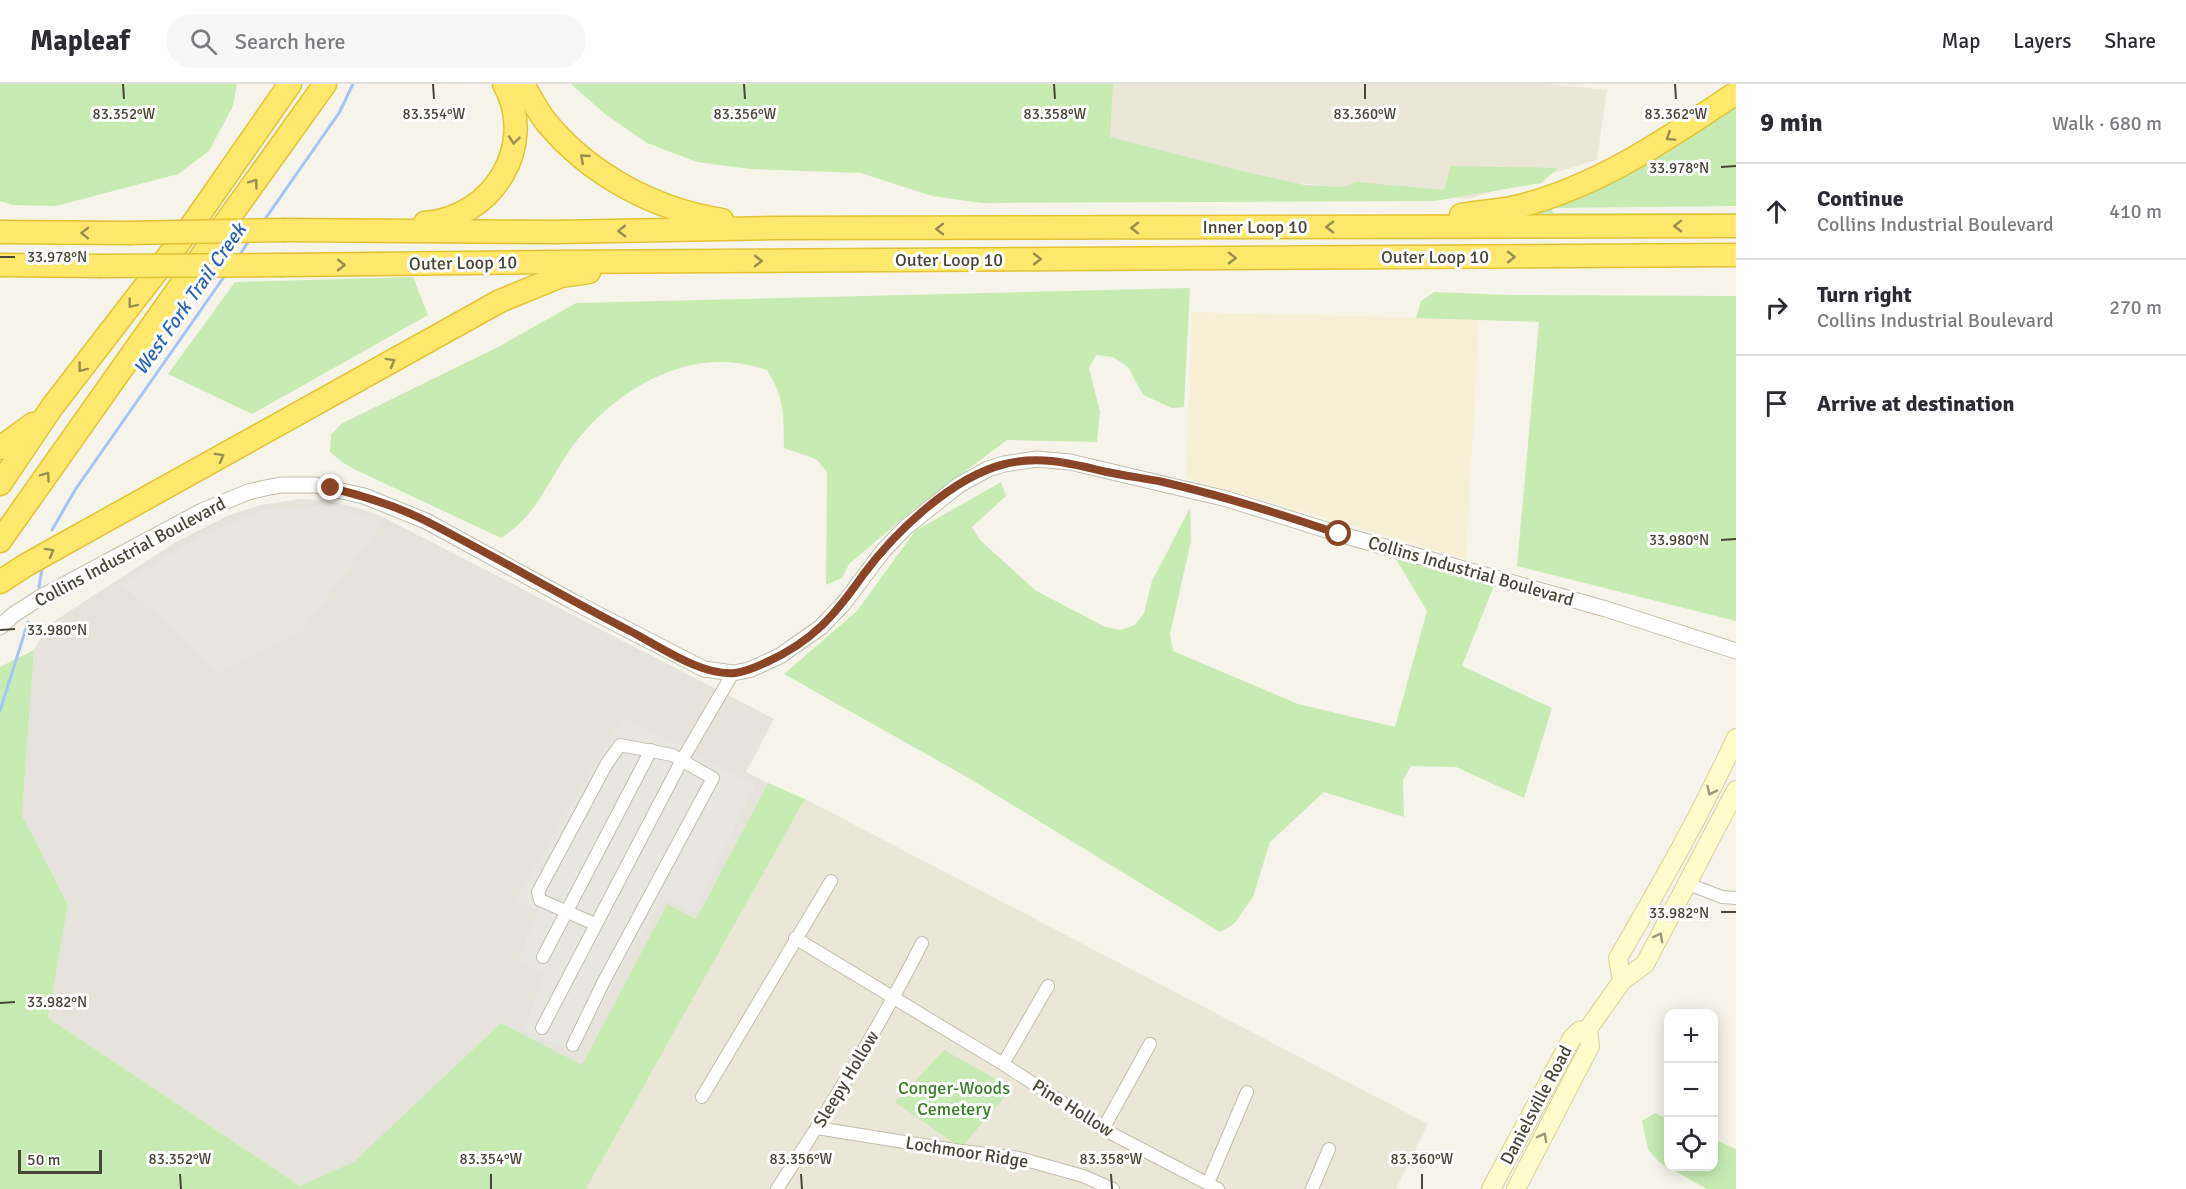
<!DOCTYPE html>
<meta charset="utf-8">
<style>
body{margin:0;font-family:Signika,sans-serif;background:#f7f7f7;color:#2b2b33}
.controls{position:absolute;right:18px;bottom:18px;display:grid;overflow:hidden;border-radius:12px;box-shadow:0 3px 15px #0003}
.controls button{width:54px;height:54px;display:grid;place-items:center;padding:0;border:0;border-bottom:2px solid #e1e1e2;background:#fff;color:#2b2b33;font:30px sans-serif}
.scale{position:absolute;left:18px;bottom:15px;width:84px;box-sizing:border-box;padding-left:6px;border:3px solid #4a4637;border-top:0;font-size:16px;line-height:21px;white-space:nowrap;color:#4a4637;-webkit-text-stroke:4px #fff;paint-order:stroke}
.stop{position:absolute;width:18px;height:18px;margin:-14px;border:4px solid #8a4527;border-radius:50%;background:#fff}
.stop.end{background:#8a4527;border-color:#fff;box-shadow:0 2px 6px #0008}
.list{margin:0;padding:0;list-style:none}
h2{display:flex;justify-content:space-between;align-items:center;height:78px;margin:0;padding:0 24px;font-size:26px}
h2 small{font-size:20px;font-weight:400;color:#7c7c81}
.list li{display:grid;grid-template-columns:39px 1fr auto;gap:18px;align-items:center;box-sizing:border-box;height:96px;padding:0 24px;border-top:2px solid #e1e1e2}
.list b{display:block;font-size:22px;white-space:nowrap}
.list p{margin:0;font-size:20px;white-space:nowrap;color:#7c7c81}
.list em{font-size:20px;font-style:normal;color:#7c7c81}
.icon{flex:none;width:33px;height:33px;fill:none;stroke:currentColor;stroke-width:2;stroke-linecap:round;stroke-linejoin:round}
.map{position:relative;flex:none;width:1736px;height:1105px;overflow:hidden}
header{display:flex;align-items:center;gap:36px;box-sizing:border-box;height:84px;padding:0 30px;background:#fff;border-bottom:2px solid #e1e1e2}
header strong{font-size:28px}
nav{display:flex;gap:33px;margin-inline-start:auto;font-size:21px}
.search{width:420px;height:54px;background:#f7f7f7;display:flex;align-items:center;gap:15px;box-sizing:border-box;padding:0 21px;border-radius:33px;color:#7c7c81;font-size:22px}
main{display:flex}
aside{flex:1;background:#fff}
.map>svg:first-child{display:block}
.residential{fill:#eae7d8}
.commercial{fill:#f7efd5}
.industrial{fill:#e5e3db}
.green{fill:#c7ebb2}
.parking{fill:#e7e6e2}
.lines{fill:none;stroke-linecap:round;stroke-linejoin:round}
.stream{stroke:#a5c5f4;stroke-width:3}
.minor-casing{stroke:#c2beac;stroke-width:14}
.tertiary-casing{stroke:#c2beac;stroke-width:17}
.secondary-casing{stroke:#d7d298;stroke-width:20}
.motorway-casing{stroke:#e4c335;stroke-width:25}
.minor{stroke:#fff;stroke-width:12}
.tertiary{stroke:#fff;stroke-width:15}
.secondary{stroke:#fffccb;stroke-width:18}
.motorway{stroke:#ffe86c;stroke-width:22}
.motorway-bridge-casing{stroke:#e4c335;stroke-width:25;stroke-linecap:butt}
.motorway-bridge{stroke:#ffe86c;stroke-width:22}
.oneway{stroke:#9b8f4f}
.oneway2{stroke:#9b987a}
.route{stroke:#8a4527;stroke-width:8}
.ticks{fill:none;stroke:#4a4637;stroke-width:2}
.labels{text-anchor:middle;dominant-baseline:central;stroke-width:6;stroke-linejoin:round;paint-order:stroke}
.street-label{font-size:18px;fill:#4a4637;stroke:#fff}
.park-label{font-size:18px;fill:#397f27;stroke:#fff}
.water-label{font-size:20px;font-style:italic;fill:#2b65bc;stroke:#fff}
.ticks-label{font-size:15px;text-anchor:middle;fill:#4a4637;stroke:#fff;stroke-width:6;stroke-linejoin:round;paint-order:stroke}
</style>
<header>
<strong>Mapleaf</strong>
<div class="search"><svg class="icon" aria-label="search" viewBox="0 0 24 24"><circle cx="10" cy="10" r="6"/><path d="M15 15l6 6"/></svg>Search here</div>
<nav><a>Map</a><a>Layers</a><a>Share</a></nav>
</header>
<main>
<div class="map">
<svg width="1736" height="1105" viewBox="0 0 1736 1105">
<rect width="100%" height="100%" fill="#f6f4ea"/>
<g class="residential">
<path d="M1099,0H1547L1607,6L1597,76L1468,115L1296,99L1089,68Z"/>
<path d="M805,715L1428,1040L1396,1105H586Z"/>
</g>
<path class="commercial" d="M1192,228L1479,235L1466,475L1186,394Z"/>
<path class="industrial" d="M300,415L328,417L362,425L385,434L774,635L746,688L768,699L696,835L667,820L582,982L501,939L354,1079L300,1102L48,934L68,821L22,731L34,566L48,541L176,458L229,431L261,421Z"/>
<g class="green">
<path d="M0,0H237L233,22L209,67L178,90L56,122L12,121L0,117Z"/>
<path d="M571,0H1113L1110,53L1241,87L1305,101L1342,103L1356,98L1444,106L1451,82L1558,84L1541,99L1435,117L981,119L932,112L861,89L750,85L697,78L647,59L605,30Z"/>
<path d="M1736,15V122L1552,124L1553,129H1736V133L1509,134Z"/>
<path d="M413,193L428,231L252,330L168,290L235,198Z"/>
<path d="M1190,204L1184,323L1172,324L1143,311L1128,283L1113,273L1096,271L1089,284L1100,328L1097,358L1007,356L908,430L849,480L842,494L826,501L827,388L816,375L784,364C783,331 786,316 767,286C757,283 747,280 736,279C671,271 606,315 570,366C548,397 535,434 501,454L356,386L342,378L330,368L331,351L341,340L500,262L576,219Z"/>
<path d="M1434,208L1508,211L1736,212V537L1517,482L1539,238L1416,234L1421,217Z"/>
<path d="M1001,398L1006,412L972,443L980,456L1035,506L1105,543L1120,546L1135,541L1144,529L1152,497L1190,424L1191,457L1170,550L1173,567L1298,620L1395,643L1427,527L1396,475L1495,499L1462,582L1552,624L1524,714L1456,683L1411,682L1403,696L1404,733L1324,708L1270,758L1253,813L1234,840L1220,848L967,693L784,590L857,527L915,447Z"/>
<path d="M34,566L22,731L68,821L48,934L300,1102L354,1078L501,939L582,981L667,820L696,835L768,699L805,715L586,1105H0V583Z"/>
<path d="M944,966L1012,1004L961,1064L895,1018Z"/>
<path d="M1655,1029L1668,1035V1082H1714V1055L1736,1065V1105H1707L1659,1078L1648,1065L1642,1037Z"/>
</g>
<g class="parking">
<path d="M329,421L383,438L303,546L219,590L194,563L121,500L199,453L262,426Z"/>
<path d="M623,633L755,701L694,829L662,814L575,969L523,946L545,890L517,878L538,826L515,816Z"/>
</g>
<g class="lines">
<g class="stream">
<path d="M263,138L339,29L353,0"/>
<path d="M239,172L250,155"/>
<path d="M52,446L75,406L226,190"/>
<path d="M39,503L42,485"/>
<path d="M0,627L28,538"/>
</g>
<g class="minor-casing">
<g id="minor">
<path d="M1688,800L1722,813L1736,814"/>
<path d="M795,854L1003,980L1103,1045L1218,1105"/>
<path d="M543,873L651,666"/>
<path d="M542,944L682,676L733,589"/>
<path d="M573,961L604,897L713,694L672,671L620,661L606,681L538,808L540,816L595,840"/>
<path d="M1003,980L1048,902"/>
<path d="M702,1013L831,797"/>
<path d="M817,1044L954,1066L1019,1074L1083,1092L1113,1105"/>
<path d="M1103,1045L1150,960"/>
<path d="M1208,1099L1247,1008"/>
<path d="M777,1105C829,1026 879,944 922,859"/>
<path d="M1312,1105L1329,1065"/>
</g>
</g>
<g class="tertiary-casing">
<path id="tertiary" d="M0,543L13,531L41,513L202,427L248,408L265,404L281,401H315L364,412L426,437L572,517L704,585L733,589L749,586L780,572L821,543L844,519L883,467L906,443L959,401L988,385L1004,380L1037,375L1070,378L1227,415L1339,450L1606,525L1736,567"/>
</g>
<g class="secondary-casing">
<g id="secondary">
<path d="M1622,897L1618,874C1660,802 1701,730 1736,654"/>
<path d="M1491,1105L1572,954L1579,947L1588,945"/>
<path d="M1516,1105L1590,962L1588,945L1622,897L1645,880L1736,706"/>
</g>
</g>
<g class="motorway-casing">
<g id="motorway">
<path d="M523,0C530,13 538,28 547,39C590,91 656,126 722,136"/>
<path d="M1461,131C1479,128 1498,127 1516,123C1598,103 1667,55 1736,9"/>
<path d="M425,139C493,134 538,61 504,0"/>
<path d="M285,146L555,148L774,144L1736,142"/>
<path d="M0,148L128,149"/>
<path d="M0,181L98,182"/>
<path d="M283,181L551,178L1736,171"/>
<path d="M0,364L33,340"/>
<path d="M0,400L52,323L187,148L290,0"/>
<path d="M0,457L183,198L325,0"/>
<path d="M0,498L26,481L500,217L561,192L589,188"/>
</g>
</g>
<use href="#minor" class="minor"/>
<use href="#tertiary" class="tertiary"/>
<use href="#secondary" class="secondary"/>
<use href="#motorway" class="motorway"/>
<g class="motorway-bridge-casing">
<g id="motorway-bridge">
<path d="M128,149L285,146"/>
<path d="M98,182L283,181"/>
</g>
</g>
<use href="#motorway-bridge" class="motorway-bridge"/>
</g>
<defs><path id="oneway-chevron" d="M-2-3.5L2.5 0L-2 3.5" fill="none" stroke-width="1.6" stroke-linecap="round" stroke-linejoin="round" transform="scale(1.5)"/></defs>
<g class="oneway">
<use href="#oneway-chevron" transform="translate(1670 53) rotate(147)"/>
<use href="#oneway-chevron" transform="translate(514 56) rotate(96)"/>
<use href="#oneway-chevron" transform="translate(584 74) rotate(-139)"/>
<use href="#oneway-chevron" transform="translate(254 99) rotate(-54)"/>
<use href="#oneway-chevron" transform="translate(1678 142) rotate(180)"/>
<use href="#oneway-chevron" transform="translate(1330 143) rotate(180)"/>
<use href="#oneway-chevron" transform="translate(1135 144) rotate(180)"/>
<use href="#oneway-chevron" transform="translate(940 145) rotate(-180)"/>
<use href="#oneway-chevron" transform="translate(622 147) rotate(179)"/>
<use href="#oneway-chevron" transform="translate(85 149) rotate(-179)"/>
<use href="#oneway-chevron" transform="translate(1511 173)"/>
<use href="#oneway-chevron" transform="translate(1232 174)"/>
<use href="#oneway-chevron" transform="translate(1037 175)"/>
<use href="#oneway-chevron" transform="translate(758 177)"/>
<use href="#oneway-chevron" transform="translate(341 181)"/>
<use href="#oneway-chevron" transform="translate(132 220) rotate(128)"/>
<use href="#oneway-chevron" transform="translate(391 278) rotate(-29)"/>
<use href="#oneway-chevron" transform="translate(82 284) rotate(128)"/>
<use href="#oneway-chevron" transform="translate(220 373) rotate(-29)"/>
<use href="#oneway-chevron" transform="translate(46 392) rotate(-55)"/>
<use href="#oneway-chevron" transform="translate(50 468) rotate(-29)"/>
</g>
<g class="oneway2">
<use href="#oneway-chevron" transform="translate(1711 707) rotate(116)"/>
<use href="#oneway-chevron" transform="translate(1659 853) rotate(-61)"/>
<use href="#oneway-chevron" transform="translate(1543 1053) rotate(-62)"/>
</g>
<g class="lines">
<path class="route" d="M331,404C364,412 397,422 428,438C496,473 562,512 630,547C659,562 701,592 735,589C746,588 756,583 767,578C813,557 835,531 863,491C895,448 952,393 1005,380C1041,371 1072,380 1107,388C1125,392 1144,394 1163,398C1223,412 1281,430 1339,450"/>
</g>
<path class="ticks" d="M123,0L124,15M433,0L434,15M744,0L745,15M1054,0L1055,15M1365,0V15M1675,0L1676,15M1721,83L1736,82M0,173H15M1721,456L1736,455M0,546L15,545M1721,828H1736M0,919L15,918M180,1090L181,1105M491,1090V1105M801,1090L802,1105M1111,1090L1112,1105M1422,1090V1105"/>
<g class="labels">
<g class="street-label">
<text x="1255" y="143">Inner Loop 10</text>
<text x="1435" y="173">Outer Loop 10</text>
<text x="949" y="176">Outer Loop 10</text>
<text transform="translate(463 179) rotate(-1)">Outer Loop 10</text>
<text transform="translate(130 468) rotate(-28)">Collins Industrial Boulevard</text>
<text transform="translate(1471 487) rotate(16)">Collins Industrial Boulevard</text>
<text transform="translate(846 995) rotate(-59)">Sleepy Hollow</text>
<text transform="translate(1536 1021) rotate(-62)">Danielsville Road</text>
<text transform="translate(1073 1024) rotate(32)">Pine Hollow</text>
<text transform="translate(967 1068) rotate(9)">Lochmoor Ridge</text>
</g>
<g class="park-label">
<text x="954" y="1004">Conger-Woods<tspan x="954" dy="21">Cemetery</tspan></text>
</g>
<g class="water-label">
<text transform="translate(190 215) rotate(-55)">West Fork Trail Creek</text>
</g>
</g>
<g class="ticks-label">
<text x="124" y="35">83.352°W</text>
<text x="434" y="35">83.354°W</text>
<text x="745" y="35">83.356°W</text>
<text x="1055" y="35">83.358°W</text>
<text x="1365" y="35">83.360°W</text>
<text x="1676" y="35">83.362°W</text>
<text x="1679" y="89">33.978°N</text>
<text x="57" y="178">33.978°N</text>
<text x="1679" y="461">33.980°N</text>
<text x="57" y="551">33.980°N</text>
<text x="1679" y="834">33.982°N</text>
<text x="57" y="923">33.982°N</text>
<text x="180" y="1080">83.352°W</text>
<text x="491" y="1080">83.354°W</text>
<text x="801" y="1080">83.356°W</text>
<text x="1111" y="1080">83.358°W</text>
<text x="1422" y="1080">83.360°W</text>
</g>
</svg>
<div class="controls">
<button>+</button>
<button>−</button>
<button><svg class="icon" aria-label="locate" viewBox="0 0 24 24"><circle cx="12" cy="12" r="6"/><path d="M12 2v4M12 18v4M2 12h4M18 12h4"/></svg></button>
</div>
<div class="scale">50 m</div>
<div class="stop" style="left:1339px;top:450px"></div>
<div class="stop end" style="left:331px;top:404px"></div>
</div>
<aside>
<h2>9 min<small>Walk · 680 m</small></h2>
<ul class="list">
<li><svg class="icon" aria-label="ahead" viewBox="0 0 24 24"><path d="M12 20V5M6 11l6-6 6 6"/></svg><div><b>Continue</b><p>Collins Industrial Boulevard</p></div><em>410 m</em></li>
<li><svg class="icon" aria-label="right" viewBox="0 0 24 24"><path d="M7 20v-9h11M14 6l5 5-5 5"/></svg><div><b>Turn right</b><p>Collins Industrial Boulevard</p></div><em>270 m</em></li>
<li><svg class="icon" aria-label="arrive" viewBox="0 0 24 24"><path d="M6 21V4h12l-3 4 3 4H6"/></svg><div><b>Arrive at destination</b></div></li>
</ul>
</aside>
</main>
